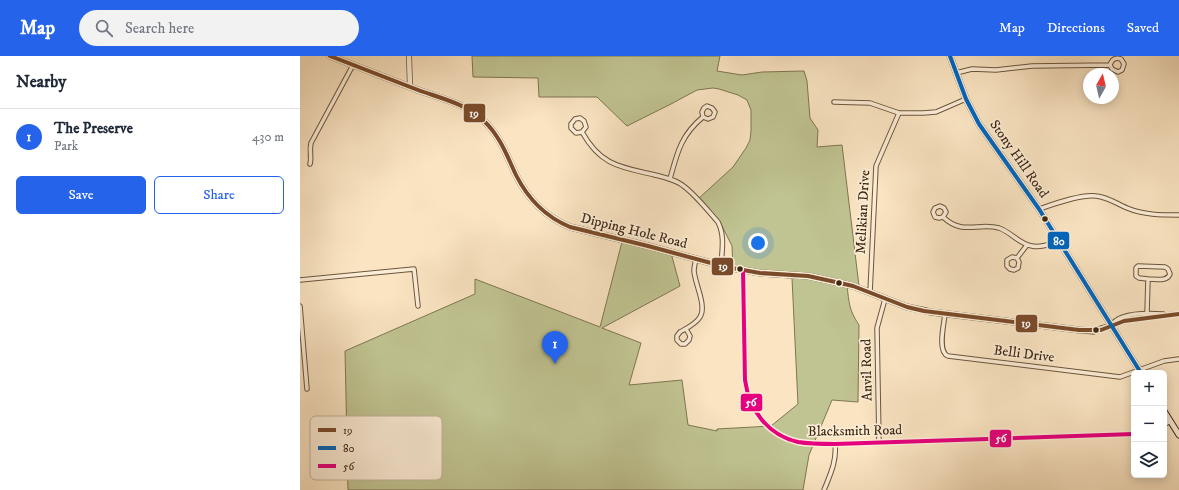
<!DOCTYPE html>
<meta charset="utf-8">
<style>
body{margin:0;font-family:"IM FELL DW Pica",serif;background:#f2f2f3;color:#1f2937}
.controls{position:absolute;right:12px;bottom:12px;display:grid;overflow:hidden;border-radius:6px;box-shadow:0 2px 10px #0003}
.controls button{width:36px;height:36px;display:grid;place-items:center;padding:0;border:0;border-bottom:1px solid #e0e1e3;background:#fff;color:#1f2937;font:20px sans-serif}
.compass{position:absolute;left:783px;top:12px;width:36px;height:36px;border-radius:50%;background:#fff;box-shadow:0 2px 10px #0003;rotate:8deg}
.you{position:absolute;left:458px;top:187px;width:14px;height:14px;margin:-10px;border:3px solid #fff;border-radius:50%;background:#1a73e8;box-shadow:0 0 0 6px #1a73e833}
.badge{display:grid;place-items:center;width:26px;height:26px;border-radius:50%;background:#2563eb;color:#fff;font-size:13px;font-weight:700}
.pin{position:absolute;translate:-50% -33px;filter:drop-shadow(0 1px 2px #0008)}
.pin::after{content:'';position:absolute;top:21px;width:14px;height:12px;background:inherit;clip-path:polygon(0 0,100% 0,50% 100%)}
.list{margin:0;padding:0;list-style:none}
h2{display:flex;justify-content:space-between;align-items:center;height:52px;margin:0;padding:0 16px;font-size:17px}
h2 small{font-size:13px;font-weight:400;color:#747a83}
.list li{display:grid;grid-template-columns:26px 1fr auto;gap:12px;align-items:center;box-sizing:border-box;height:56px;padding:0 16px;border-top:1px solid #e0e1e3}
.list b{display:block;font-size:15px;white-space:nowrap}
.list p{margin:0;font-size:13px;white-space:nowrap;color:#747a83}
.list em{font-size:13px;font-style:normal;color:#747a83}
.actions{display:flex;gap:8px;padding:12px 16px}
.actions a{flex:1;padding:9px 0;border:1px solid #2563eb;border-radius:6px;text-align:center;font-size:14px;color:#2563eb}
.actions .main{background:#2563eb;color:#fff}
.icon{flex:none;width:22px;height:22px;fill:none;stroke:currentColor;stroke-width:2;stroke-linecap:round;stroke-linejoin:round}
.map{position:relative;flex:none;width:879px;height:434px;overflow:hidden}
header{display:flex;align-items:center;gap:24px;box-sizing:border-box;height:56px;padding:0 20px;background:#2563eb;color:#fff}
header strong{font-size:19px}
nav{display:flex;gap:22px;margin-inline-start:auto;font-size:14px}
.search{width:280px;height:36px;background:#f2f2f3;display:flex;align-items:center;gap:10px;box-sizing:border-box;padding:0 14px;border-radius:22px;color:#747a83;font-size:15px}
main{display:flex}
aside{flex:1;background:#fff}
.map>svg:first-child{display:block}
.green{fill:#c0c492;stroke:#7e7652}
.lines{fill:none;stroke-linecap:round;stroke-linejoin:round}
.minor-casing{stroke:#6c563d;stroke-width:5.5}
.tertiary-casing{stroke:#6c563d;stroke-width:6}
.secondary-casing{stroke:#3c2711;stroke-width:7}
.minor{stroke:#fcedd7;stroke-width:3.5}
.tertiary{stroke:#fcedd7;stroke-width:4.5}
.secondary{stroke:#fcedd7;stroke-width:5}
.bus-1-casing{stroke:#fcedd7;stroke-width:7}
.bus-2-casing{stroke:#fcedd7;stroke-width:7}
.bus-3-casing{stroke:#fcedd7;stroke-width:7}
.bus-1{stroke:#7a4b2a;stroke-width:4}
.bus-2{stroke:#0065bd;stroke-width:4}
.bus-3{stroke:#e5007d;stroke-width:4}
.bus-dot{fill:#3c2711;stroke:#fcedd7;stroke-width:1.5}
.labels{text-anchor:middle;dominant-baseline:central;stroke-width:3.5;stroke-linejoin:round;paint-order:stroke}
.street-label{font-size:14px;fill:#3c2711;stroke:#fcedd7}
.key{fill:#fcedd7;stroke:#c2b29c;stroke-width:1}
.key-label{font-size:11px;fill:#3c2711}
.line-badge{stroke:#fcedd7;stroke-width:1.5}
.badge-label{font-size:11px;text-anchor:middle;font-weight:bold;fill:#fff}
</style>
<header>
<strong>Map</strong>
<div class="search"><svg class="icon" aria-label="search" viewBox="0 0 24 24"><circle cx="10" cy="10" r="6"/><path d="M15 15l6 6"/></svg>Search here</div>
<nav><a>Map</a><a>Directions</a><a>Saved</a></nav>
</header>
<main>
<aside>
<h2>Nearby<small></small></h2>
<ul class="list">
<li><span class="badge">1</span><div><b>The Preserve</b><p>Park</p></div><em>430 m</em></li>
</ul>
<div class="actions"><a class="main">Save</a><a>Share</a></div>
</aside>
<div class="map">
<svg width="879" height="434" viewBox="0 0 879 434">
<rect width="100%" height="100%" fill="#fae4c2"/>
<filter id="stains"><feTurbulence type="fractalNoise" baseFrequency=".005" numOctaves="4"/><feColorMatrix values="0 0 0 0 .2 0 0 0 0 .09 0 0 0 0 .02 0 0 0 .5 -.17"/></filter>
<radialGradient id="worn" r=".72"><stop offset=".6" stop-color="#630" stop-opacity="0"/><stop offset="1" stop-color="#630" stop-opacity=".3"/></radialGradient>
<path class="green" d="M172,0H420L417,15L442,19L462,16L504,15L507,25L510,62L518,74L517,91L542,89L559,230L547,229C549,247 549,254 559,269L558,346L532,344L509,399L503,434H48L45,295L175,238V223L300,271L323,182L371,197L380,230L302,272L341,287L329,329L382,324L388,369L417,375V373L471,370L498,348L492,222L465,220L433,213L432,190L422,170L398,143L433,111L446,92L450,84L451,75V54L447,44L438,39L419,33L413,32L397,34L371,48L327,70L297,41H239L238,22L173,21Z"/>
<g class="lines">
<g class="minor-casing">
<g id="minor">
<path d="M656,17L672,13L696,14L732,10L810,9C812,3 815,1 821,3L824,8L822,14L818,16L812,13L810,9"/>
<path d="M534,46L570,47L599,57H623L636,56L666,43"/>
<path d="M282,76L276,77L271,72V68L275,63L280,62L284,65L286,71L282,76C301,110 321,111 355,119C363,121 372,123 379,127C392,134 408,155 418,166C425,180 422,194 421,210"/>
<path d="M10,108C12,101 9,95 11,87L53,9"/>
<path d="M370,123C377,97 381,79 403,61L402,56L404,52L407,50L412,52L415,56L413,61L408,63L403,61"/>
<path d="M739,153C754,148 781,138 796,140C808,141 817,148 827,152C844,159 861,159 879,159"/>
<path d="M643,161L639,162L635,161L633,156L635,152L640,150L644,152L646,156L643,161C663,180 678,166 699,172C711,176 719,188 732,190C741,192 750,188 759,185"/>
<path d="M717,202L712,201L707,204V210L710,213L714,214L718,212L719,206L717,202L727,189"/>
<path d="M443,214L445,324C449,353 467,379 498,386C510,388 522,388 535,388L834,378"/>
<path d="M0,224L114,213L118,250"/>
<path d="M570,237L576,110L599,57"/>
<path d="M0,250L7,333"/>
<path d="M847,257L848,223C856,223 867,226 870,218L868,213L865,211L838,210L836,212V220L839,222L848,223"/>
<path d="M645,258C644,268 637,296 648,300L820,321L864,305L879,303"/>
<path d="M811,270C832,261 857,259 879,258"/>
<path d="M811,270C818,256 849,257 863,258"/>
<path d="M386,273L390,280L389,284L385,288H381L377,284V280L380,276C387,272 396,268 400,261C407,250 395,228 394,215C394,211 395,207 396,203"/>
<path d="M864,369L870,365"/>
<path d="M579,386L577,272L585,243"/>
<path d="M524,434C530,419 537,405 535,388"/>
</g>
</g>
<g class="tertiary-casing">
<path id="tertiary" d="M109,0L110,30"/>
</g>
<g class="secondary-casing">
<g id="secondary">
<path d="M30,0C59,11 89,23 118,34C140,42 167,48 184,65C200,80 207,100 216,119C228,143 246,161 270,171L348,190L426,211L460,217L508,220L531,225L553,230L607,251L631,256L779,274L794,275L811,270"/>
<path d="M650,0L666,43L679,68L739,153L841,317"/>
<path d="M864,355L879,379"/>
</g>
</g>
<use href="#minor" class="minor"/>
<use href="#tertiary" class="tertiary"/>
<use href="#secondary" class="secondary"/>
<g class="bus-1-casing">
<path id="bus-1" d="M30,0C59,11 89,23 118,34C140,42 167,48 184,65C200,80 207,100 216,119C228,143 246,161 270,171L348,190L426,211L460,217L508,220L531,225L553,230L607,251L624,255L779,274H801L824,265L879,258"/>
</g>
<g class="bus-2-casing">
<path id="bus-2" d="M650,0L666,43L679,68L739,153L841,317"/>
</g>
<g class="bus-3-casing">
<path id="bus-3" d="M443,214L445,324C449,353 467,379 498,386C510,388 522,388 535,388L834,378"/>
</g>
<use href="#bus-1" class="bus-1"/>
<use href="#bus-2" class="bus-2"/>
<use href="#bus-3" class="bus-3"/>
</g>
<g class="bus-dot">
<circle cx="745" cy="163" r="3.5"/>
<circle cx="440" cy="213" r="3.5"/>
<circle cx="539" cy="227" r="3.5"/>
<circle cx="796" cy="274" r="3.5"/>
</g>
<g class="labels">
<g class="street-label">
<text transform="translate(719 103) rotate(55)">Stony Hill Road</text>
<text transform="translate(563 156) rotate(-87)">Melikian Drive</text>
<text transform="translate(334 175) rotate(14)">Dipping Hole Road</text>
<text transform="translate(724 298) rotate(7)">Belli Drive</text>
<text transform="translate(567 314) rotate(-91)">Anvil Road</text>
<text transform="translate(555 375) rotate(-1)">Blacksmith Road</text>
</g>
</g>
<rect x="10" y="360" width="132" height="64" rx="6" class="key"/>
<rect x="18" y="372" width="18" height="4" fill="#7a4b2a"/>
<rect x="18" y="390" width="18" height="4" fill="#0065bd"/>
<rect x="18" y="408" width="18" height="4" fill="#e5007d"/>
<g class="key-label">
<text x="43" y="378">19</text>
<text x="43" y="396">80</text>
<text x="43" y="414">56</text>
</g>
<g class="line-badge">
<rect x="163" y="47" width="23" height="20" rx="4" fill="#7a4b2a"/>
<rect x="747" y="175" width="23" height="19" rx="4" fill="#0065bd"/>
<rect x="411" y="201" width="23" height="19" rx="4" fill="#7a4b2a"/>
<rect x="715" y="258" width="23" height="19" rx="4" fill="#7a4b2a"/>
<rect x="440" y="337" width="23" height="19" rx="4" fill="#e5007d"/>
<rect x="689" y="373" width="23" height="19" rx="4" fill="#e5007d"/>
</g>
<g class="badge-label">
<text x="174" y="61">19</text>
<text x="759" y="189">80</text>
<text x="423" y="214">19</text>
<text x="726" y="271">19</text>
<text x="451" y="350">56</text>
<text x="701" y="386">56</text>
</g>
<rect width="100%" height="100%" filter="url(#stains)"/>
<rect width="100%" height="100%" fill="url(#worn)"/>
</svg>
<div class="controls">
<button>+</button>
<button>−</button>
<button><svg class="icon" aria-label="layers" viewBox="0 0 24 24"><path d="M12 4l9 5-9 5-9-5zM3 14l9 5 9-5"/></svg></button>
</div>
<svg class="compass" viewBox="-18 -18 36 36"><path d="M0-13l5 13h-10z" fill="#e53935"/><path d="M0 13l5-13h-10z" fill="#747a83"/></svg>
<div class="you"></div>
<div class="pin badge" style="left:255px;top:308px">1</div>
</div>
</main>
